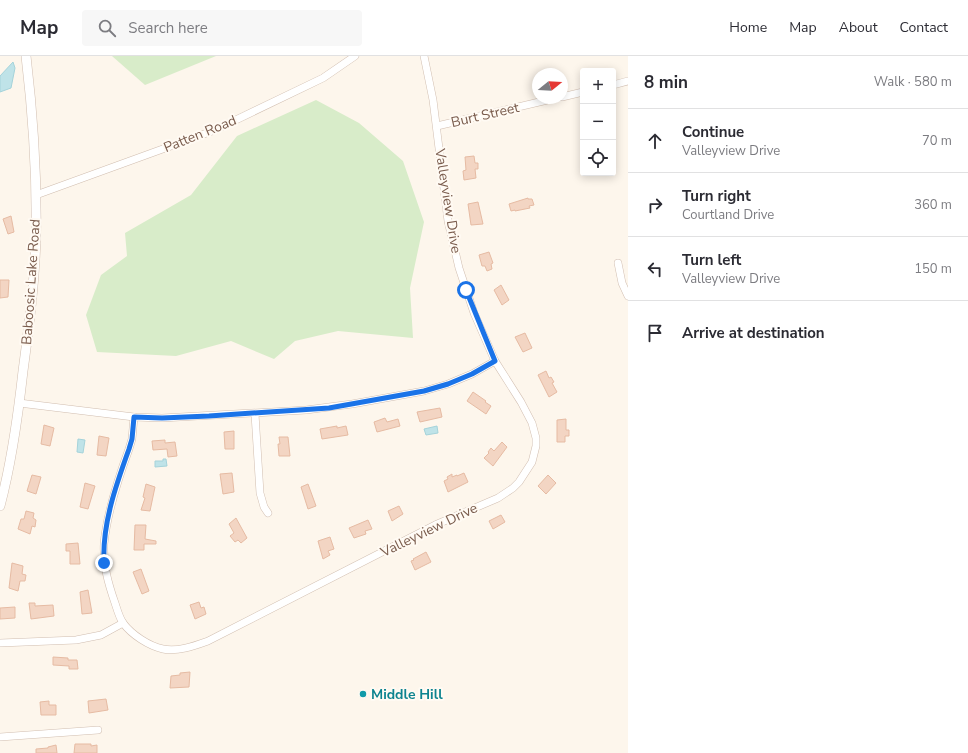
<!DOCTYPE html>
<meta charset="utf-8">
<style>
body{margin:0;font-family:"Nunito Sans",sans-serif;background:#f7f7f7;color:#2b2b33}
.controls{position:absolute;right:12px;top:12px;display:grid;overflow:hidden;border-radius:4px;box-shadow:0 2px 10px #0003}
.controls button{width:36px;height:36px;display:grid;place-items:center;padding:0;border:0;border-bottom:1px solid #e1e1e2;background:#fff;color:#2b2b33;font:20px sans-serif}
.compass{position:absolute;left:532px;top:12px;width:36px;height:36px;border-radius:50%;background:#fff;box-shadow:0 2px 10px #0003;rotate:72deg}
.stop{position:absolute;width:12px;height:12px;margin:-9px;border:3px solid #1a73e8;border-radius:50%;background:#fff}
.stop.end{background:#1a73e8;border-color:#fff;box-shadow:0 1px 4px #0008}
.list{margin:0;padding:0;list-style:none}
h2{display:flex;justify-content:space-between;align-items:center;height:52px;margin:0;padding:0 16px;font-size:17px}
h2 small{font-size:13px;font-weight:400;color:#7c7c81}
.list li{display:grid;grid-template-columns:26px 1fr auto;gap:12px;align-items:center;box-sizing:border-box;height:64px;padding:0 16px;border-top:1px solid #e1e1e2}
.list b{display:block;font-size:15px;white-space:nowrap}
.list p{margin:0;font-size:13px;white-space:nowrap;color:#7c7c81}
.list em{font-size:13px;font-style:normal;color:#7c7c81}
.icon{flex:none;width:22px;height:22px;fill:none;stroke:currentColor;stroke-width:2;stroke-linecap:round;stroke-linejoin:round}
.map{position:relative;flex:none;width:628px;height:697px;overflow:hidden}
header{display:flex;align-items:center;gap:24px;box-sizing:border-box;height:56px;padding:0 20px;background:#fff;border-bottom:1px solid #e1e1e2}
header strong{font-size:19px}
nav{display:flex;gap:22px;margin-inline-start:auto;font-size:14px}
.search{width:280px;height:36px;background:#f7f7f7;display:flex;align-items:center;gap:10px;box-sizing:border-box;padding:0 14px;border-radius:4px;color:#7c7c81;font-size:15px}
main{display:flex}
aside{flex:1;background:#fff}
.map>svg:first-child{display:block}
.green{fill:#d8ecc9}
.water{fill:#bfe3e8;stroke:#a5d3da}
.building{fill:#f3d5c3;stroke:#e6bba3}
.lines{fill:none;stroke-linecap:round;stroke-linejoin:round}
.minor-casing{stroke:#d1beb0;stroke-width:8}
.tertiary-casing{stroke:#d1beb0;stroke-width:10}
.minor{stroke:#fff;stroke-width:7}
.tertiary{stroke:#fff;stroke-width:9}
.route{stroke:#1a73e8;stroke-width:5}
.culture-dot{fill:#0f9aa8;stroke:#fffaf3;stroke-width:1.5}
.labels{text-anchor:middle;dominant-baseline:central;stroke-width:4;stroke-linejoin:round;paint-order:stroke}
.street-label{font-size:14px;fill:#7a5c4d;stroke:#fffaf3}
.culture-label{font-size:14px;font-weight:bold;fill:#0d838f;stroke:#fffaf3;text-anchor:start}
</style>
<header>
<strong>Map</strong>
<div class="search"><svg class="icon" aria-label="search" viewBox="0 0 24 24"><circle cx="10" cy="10" r="6"/><path d="M15 15l6 6"/></svg>Search here</div>
<nav><a>Home</a><a>Map</a><a>About</a><a>Contact</a></nav>
</header>
<main>
<div class="map">
<svg width="628" height="697" viewBox="0 0 628 697">
<rect width="100%" height="100%" fill="#fdf6ec"/>
<g class="green">
<path d="M112,0H216L145,29Z"/>
<path d="M316,44L359,67L403,105L424,166L410,232L413,282L338,275L295,285L274,303L231,285L176,300L97,296L86,259L101,219L127,200L125,177L191,139L237,80Z"/>
</g>
<g class="water">
<path d="M13,6L15,12L11,32L0,36V20Z"/>
<path d="M437,370L438,377L426,379L424,373Z"/>
<path d="M78,383L85,384L83,397L77,396Z"/>
<path d="M163,403H166L167,410L155,411V405H163Z"/>
</g>
<g class="building">
<path d="M474,100L475,107H478V113H475L476,122L464,124L463,115L466,114L465,101Z"/>
<path d="M528,142V143H532L534,149L529,150L530,152L515,155V154L511,155L509,148Z"/>
<path d="M478,146L483,168L471,169L468,148Z"/>
<path d="M11,160L14,176L8,178L3,163Z"/>
<path d="M489,196L493,207L491,208L492,213L487,215L485,210H482L479,199Z"/>
<path d="M0,224H9L8,241L0,242Z"/>
<path d="M501,229L509,244L502,249L494,234Z"/>
<path d="M525,277L532,292L523,296L515,281Z"/>
<path d="M546,315L549,322L551,321L554,326L552,327L557,336L549,341L538,319Z"/>
<path d="M473,336L486,345L485,346L491,350L486,358L467,345Z"/>
<path d="M440,352L442,361L420,366L417,356Z"/>
<path d="M385,362L387,366L398,363L400,370L377,376L374,366Z"/>
<path d="M566,363V374H569V380H565V386H557V364Z"/>
<path d="M44,369L54,372L50,390L41,388Z"/>
<path d="M337,370V372L346,370L348,379L322,383L320,373Z"/>
<path d="M234,375V393H225L224,376Z"/>
<path d="M99,380L109,382L106,400L97,399Z"/>
<path d="M279,381H288L290,400H279L278,388H280Z"/>
<path d="M165,384V387L175,386L177,400L168,401L167,393L153,394L152,385Z"/>
<path d="M502,386L507,391L493,410L484,402L489,397L488,396L491,392L494,395Z"/>
<path d="M232,417L234,436L223,438L220,418Z"/>
<path d="M464,417L468,426L448,436L444,425L448,423L447,421L452,418V421L457,419V420Z"/>
<path d="M32,419L41,421L36,438L27,435Z"/>
<path d="M548,419L556,427L546,438L538,430Z"/>
<path d="M85,427L95,430L88,453L80,451Z"/>
<path d="M146,428L155,431L150,455L141,454L145,442L143,441Z"/>
<path d="M308,428L316,450L308,453L301,431Z"/>
<path d="M399,450L403,458L392,465L388,455Z"/>
<path d="M26,455L34,457L33,462L36,464L35,471L32,470L30,478L18,473L21,463H24Z"/>
<path d="M501,459L505,466L493,473L489,465Z"/>
<path d="M236,462L247,482L241,487L238,484L235,486L230,480L234,477L229,468Z"/>
<path d="M368,464L372,473L365,475L366,478L354,482L349,472Z"/>
<path d="M135,469H146L145,483L156,485V488H144V494H134Z"/>
<path d="M330,481L334,493L328,495L330,499L323,503L318,485Z"/>
<path d="M78,487L80,508H70V495H66V488Z"/>
<path d="M426,496L431,506L415,514L411,505L414,504L413,503Z"/>
<path d="M12,507L23,510L22,518L26,519L25,525H20L18,535L9,532Z"/>
<path d="M141,513L149,535L142,538L133,516Z"/>
<path d="M88,534L92,557L82,558L80,536Z"/>
<path d="M199,546L201,552L204,551L206,558L195,563L190,549Z"/>
<path d="M29,547H35V550L53,549L54,560L31,563Z"/>
<path d="M15,551V562L0,563V552Z"/>
<path d="M53,601L68,602V604H77L78,613H69V610L53,609Z"/>
<path d="M190,616L189,631L170,632L171,620L180,619V617Z"/>
<path d="M106,643L108,654L89,657L88,645Z"/>
<path d="M49,645V649H56V659H41L40,646Z"/>
<path d="M75,688H91V690L97,689V697H74Z"/>
<path d="M56,689L57,697H36V693L48,692V691Z"/>
</g>
<g class="lines">
<g class="minor-casing">
<g id="minor">
<path d="M613,29L628,25"/>
<path d="M562,41L583,36"/>
<path d="M437,70L556,42"/>
<path d="M36,139L215,74L323,22L355,0"/>
<path d="M618,207L622,227L628,240"/>
<path d="M19,347L134,361L162,362L306,354L352,348L424,335L448,328L472,318L495,305"/>
<path d="M255,358L260,437L264,451L268,457"/>
<path d="M134,361L132,383L129,393C118,423 107,456 104,488C103,509 108,527 115,547C117,553 119,561 123,567C132,579 149,590 163,593C178,596 194,590 208,585L435,469L498,442L513,432L519,426L532,406L536,390V382L532,367L521,346L495,305L474,257L459,212L448,165L433,44L424,0"/>
<path d="M0,587L76,584L101,579L123,567"/>
<path d="M0,681L98,674"/>
</g>
</g>
<g class="tertiary-casing">
<path id="tertiary" d="M0,450C12,405 18,360 23,315C29,270 35,224 36,179C37,120 33,59 26,0"/>
</g>
<use href="#minor" class="minor"/>
<use href="#tertiary" class="tertiary"/>
</g>
<g class="lines">
<path class="route" d="M104,507C102,468 116,429 129,393L132,383L134,361L162,362L209,360L329,352L424,335L448,328L472,318L495,305L466,234"/>
</g>
<circle class="culture-dot" cx="363" cy="638" r="4"/>
<g class="labels">
<g class="street-label">
<text transform="translate(485 59) rotate(-13)">Burt Street</text>
<text transform="translate(200 78) rotate(-22)">Patten Road</text>
<text transform="translate(448 145) rotate(81)">Valleyview Drive</text>
<text transform="translate(31 226) rotate(-86)">Baboosic Lake Road</text>
<text transform="translate(429 474) rotate(-26)">Valleyview Drive</text>
</g>
<g class="culture-label">
<text x="371" y="638">Middle Hill</text>
</g>
</g>
</svg>
<div class="controls">
<button>+</button>
<button>−</button>
<button><svg class="icon" aria-label="locate" viewBox="0 0 24 24"><circle cx="12" cy="12" r="6"/><path d="M12 2v4M12 18v4M2 12h4M18 12h4"/></svg></button>
</div>
<svg class="compass" viewBox="-18 -18 36 36"><path d="M0-13l5 13h-10z" fill="#e53935"/><path d="M0 13l5-13h-10z" fill="#7c7c81"/></svg>
<div class="stop" style="left:466px;top:234px"></div>
<div class="stop end" style="left:104px;top:507px"></div>
</div>
<aside>
<h2>8 min<small>Walk · 580 m</small></h2>
<ul class="list">
<li><svg class="icon" aria-label="ahead" viewBox="0 0 24 24"><path d="M12 20V5M6 11l6-6 6 6"/></svg><div><b>Continue</b><p>Valleyview Drive</p></div><em>70 m</em></li>
<li><svg class="icon" aria-label="right" viewBox="0 0 24 24"><path d="M7 20v-9h11M14 6l5 5-5 5"/></svg><div><b>Turn right</b><p>Courtland Drive</p></div><em>360 m</em></li>
<li><svg class="icon" aria-label="left" viewBox="0 0 24 24"><path d="M17 20v-9H6M10 6l-5 5 5 5"/></svg><div><b>Turn left</b><p>Valleyview Drive</p></div><em>150 m</em></li>
<li><svg class="icon" aria-label="arrive" viewBox="0 0 24 24"><path d="M6 21V4h12l-3 4 3 4H6"/></svg><div><b>Arrive at destination</b></div></li>
</ul>
</aside>
</main>
